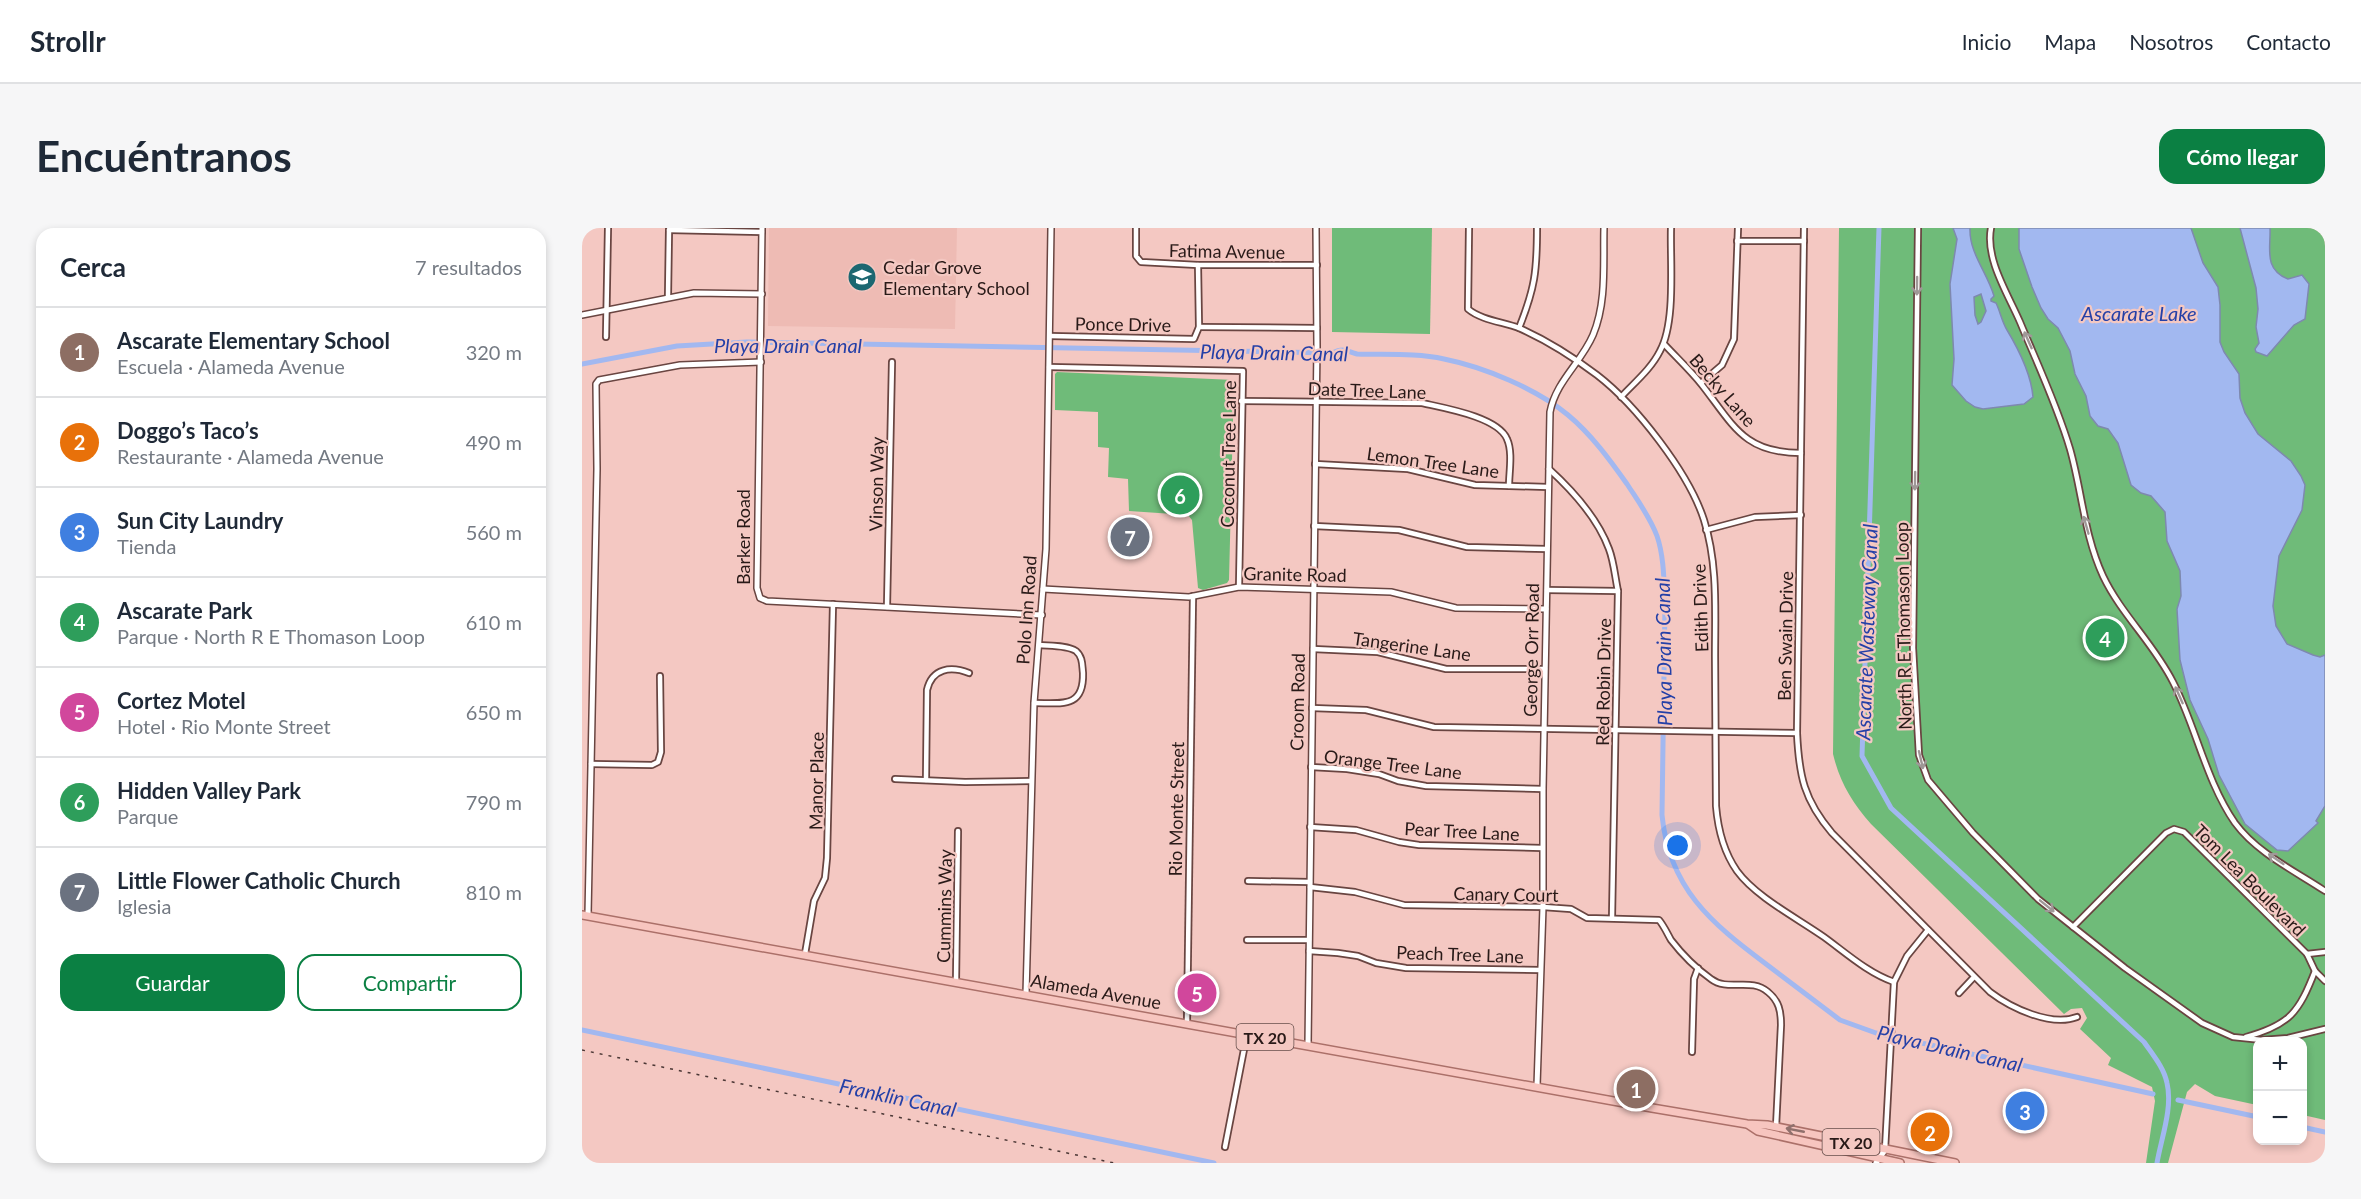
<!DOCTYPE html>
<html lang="es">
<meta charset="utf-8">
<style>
body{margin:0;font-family:Lato,sans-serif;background:#f6f6f7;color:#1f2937}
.controls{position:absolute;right:18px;bottom:18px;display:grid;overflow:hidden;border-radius:12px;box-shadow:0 3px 9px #0003}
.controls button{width:54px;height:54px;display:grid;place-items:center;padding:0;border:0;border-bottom:2px solid #e0e1e3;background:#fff;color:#1f2937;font:30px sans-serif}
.you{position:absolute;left:1096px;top:618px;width:21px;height:21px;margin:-15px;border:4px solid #fff;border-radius:50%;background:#1a73e8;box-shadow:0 0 0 9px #1a73e833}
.badge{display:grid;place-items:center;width:39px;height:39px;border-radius:50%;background:#0b8043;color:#fff;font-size:20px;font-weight:700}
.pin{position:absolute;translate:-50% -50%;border:3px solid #fff;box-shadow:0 2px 6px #0006}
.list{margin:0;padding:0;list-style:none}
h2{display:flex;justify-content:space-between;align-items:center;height:78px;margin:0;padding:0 24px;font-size:26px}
h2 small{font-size:20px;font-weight:400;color:#747a83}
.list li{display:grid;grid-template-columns:39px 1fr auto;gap:18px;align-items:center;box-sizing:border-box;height:90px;padding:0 24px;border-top:2px solid #e0e1e3}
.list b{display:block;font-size:22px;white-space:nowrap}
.list p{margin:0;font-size:20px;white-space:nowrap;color:#747a83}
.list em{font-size:20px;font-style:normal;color:#747a83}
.actions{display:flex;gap:12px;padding:18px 24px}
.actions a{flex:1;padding:14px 0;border:2px solid #0b8043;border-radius:18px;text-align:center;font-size:21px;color:#0b8043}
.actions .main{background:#0b8043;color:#fff}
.map{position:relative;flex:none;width:1743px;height:935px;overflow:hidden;border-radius:18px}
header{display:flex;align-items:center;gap:36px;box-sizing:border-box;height:84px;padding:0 30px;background:#fff;border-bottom:2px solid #e0e1e3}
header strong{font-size:28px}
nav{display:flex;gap:33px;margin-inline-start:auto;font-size:21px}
.intro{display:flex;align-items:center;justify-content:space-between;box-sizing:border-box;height:144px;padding:0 36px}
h1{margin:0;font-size:42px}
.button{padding:15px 27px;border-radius:18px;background:#0b8043;color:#fff;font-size:21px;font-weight:700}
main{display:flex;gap:36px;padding:0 36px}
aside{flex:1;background:#fff;border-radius:18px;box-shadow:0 3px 9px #0003}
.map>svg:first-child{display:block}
.built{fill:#eebbb4}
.green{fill:#6fbb79}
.water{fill:#a2b8f0;stroke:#7e89af;stroke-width:1.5;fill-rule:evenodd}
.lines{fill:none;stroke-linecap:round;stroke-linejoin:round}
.canal{stroke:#a2b8f0;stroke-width:5}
.minor-casing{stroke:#694541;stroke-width:8}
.tertiary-casing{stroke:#694541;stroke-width:8}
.primary-casing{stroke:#ab7069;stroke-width:10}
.minor{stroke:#fff;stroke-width:4.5}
.tertiary{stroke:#fff;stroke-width:5}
.primary{stroke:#f7c5bf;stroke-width:7}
.rail{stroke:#4b3735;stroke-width:1.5;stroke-dasharray:3 6;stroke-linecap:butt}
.oneway{stroke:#9f9897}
.oneway2{stroke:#90706c}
.labels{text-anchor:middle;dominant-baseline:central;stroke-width:4.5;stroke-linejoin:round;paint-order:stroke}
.shield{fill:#f4c8c2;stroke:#664e4b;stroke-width:1.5}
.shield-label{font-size:16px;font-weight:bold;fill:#291a18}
.street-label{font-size:18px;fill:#291a18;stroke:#f4c8c2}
.poi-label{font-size:18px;fill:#291a18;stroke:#f4c8c2;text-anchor:start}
.water-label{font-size:20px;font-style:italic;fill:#2540a7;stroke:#f4c8c2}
</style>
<header>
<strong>Strollr</strong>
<nav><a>Inicio</a><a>Mapa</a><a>Nosotros</a><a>Contacto</a></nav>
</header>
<div class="intro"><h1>Encuéntranos</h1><a class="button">Cómo llegar</a></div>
<main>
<aside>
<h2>Cerca<small>7 resultados</small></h2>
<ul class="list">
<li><span class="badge" style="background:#8d6e63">1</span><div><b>Ascarate Elementary School</b><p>Escuela · Alameda Avenue</p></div><em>320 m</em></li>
<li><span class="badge" style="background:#e8710a">2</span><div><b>Doggo’s Taco’s</b><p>Restaurante · Alameda Avenue</p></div><em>490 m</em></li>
<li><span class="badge" style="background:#3f7fe0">3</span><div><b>Sun City Laundry</b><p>Tienda</p></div><em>560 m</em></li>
<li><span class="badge" style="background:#2e9e5b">4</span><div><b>Ascarate Park</b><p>Parque · North R E Thomason Loop</p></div><em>610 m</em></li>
<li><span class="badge" style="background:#d1479c">5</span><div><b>Cortez Motel</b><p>Hotel · Rio Monte Street</p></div><em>650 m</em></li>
<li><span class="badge" style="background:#2e9e5b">6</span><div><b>Hidden Valley Park</b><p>Parque</p></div><em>790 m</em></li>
<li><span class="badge" style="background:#6b7280">7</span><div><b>Little Flower Catholic Church</b><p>Iglesia</p></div><em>810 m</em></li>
</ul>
<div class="actions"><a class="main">Guardar</a><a>Compartir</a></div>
</aside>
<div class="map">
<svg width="1743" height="935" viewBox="0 0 1743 935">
<rect width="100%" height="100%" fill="#f4c8c2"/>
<path class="built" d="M187,0H375L373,101L186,98Z"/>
<g class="green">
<path d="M750,0H850L848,106L750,104Z"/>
<path d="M1257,0H1743V892L1721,887L1720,814H1676L1675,877L1633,868L1613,856L1605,864L1586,935H1564L1573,873L1570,859L1526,837L1529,830L1498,801L1505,790L1500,780L1489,781L1482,786L1289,596C1270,574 1258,555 1251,526Z"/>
<path d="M475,144L652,152L647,352L645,355L621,362L616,360L610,292L606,287L547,283L546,251L526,249L527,220L516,219V184L473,182V146Z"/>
</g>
<g class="water">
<path d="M1371,0H1388C1387,25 1405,44 1412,68L1409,71V73L1414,75C1418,83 1420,94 1425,102C1437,122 1449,145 1451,169L1442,176L1401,181L1393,179L1384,173L1370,157L1372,131L1368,56L1375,11ZM1399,66L1404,83L1399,94L1396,96L1393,87L1392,69Z"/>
<path d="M1437,0H1609L1621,35L1636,59L1638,77V114L1642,124L1657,146L1658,170L1663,185L1676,206L1709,233L1719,248L1723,257L1720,282L1697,328L1691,378L1694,398L1705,416L1731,427L1738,429L1743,427V578L1734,593L1736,595L1706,623L1695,622L1663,596L1637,547L1626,511L1608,472L1598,432L1595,381L1599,368L1598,343L1585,313L1583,284L1569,268L1559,265L1549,257L1536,215L1526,201L1516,198L1508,188L1504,168L1493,146L1488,123L1476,100L1466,91L1459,80L1450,59L1437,21Z"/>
<path d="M1658,0H1688C1689,20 1681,41 1706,51L1720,47L1727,56L1723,91L1712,97L1685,128L1674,124L1673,121L1677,115L1674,99L1676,81L1674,60Z"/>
</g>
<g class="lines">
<g class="canal">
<path d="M1297,0L1280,528L1309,580L1562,814C1571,827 1582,840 1585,855C1591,880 1579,911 1575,935"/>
<path d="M0,136L95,118L165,114L750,125C762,119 764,123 775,126C804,127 834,125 862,131C902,139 955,161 986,187C1009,206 1028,232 1045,256C1056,273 1068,289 1075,308C1082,328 1082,354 1083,375L1080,587C1087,660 1129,695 1184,736C1209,755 1233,773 1258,792L1294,805L1571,866"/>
<path d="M0,802L632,935"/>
<path d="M1596,872L1676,889"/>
<path d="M1720,899L1743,904"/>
</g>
<g class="minor-casing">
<g id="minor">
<path d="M554,0V28L559,34L616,37H735"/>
<path d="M887,0L886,81C899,92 921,94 937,100C964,112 991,129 1015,147C1054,177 1107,245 1122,292C1136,336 1133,382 1133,428C1133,478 1134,528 1134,578C1136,602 1141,623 1155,643C1174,669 1215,690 1242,709C1264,725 1286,745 1312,754"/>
<path d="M1222,0L1215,505C1217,548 1222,572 1250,605L1408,764C1429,780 1469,799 1495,789"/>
<path d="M1336,0L1331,420L1337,527L1346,552L1391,605L1456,671L1543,740L1620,795L1651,809L1680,812L1706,810L1743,801"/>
<path d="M1409,0C1403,31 1426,66 1438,94C1455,135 1475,177 1488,221C1500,263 1502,307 1521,348C1539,386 1572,416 1591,454C1614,499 1624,553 1653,595C1675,625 1713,643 1743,663"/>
<path d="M87,2L180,4"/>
<path d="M1155,13H1222"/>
<path d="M86,68L87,2"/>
<path d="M617,99L735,100"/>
<path d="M937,100C953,60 955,43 955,0"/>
<path d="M468,108L612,111L617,99L616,37"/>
<path d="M24,109L26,0"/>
<path d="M1082,116C1095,130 1109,143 1120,157C1152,198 1162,225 1219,225"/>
<path d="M467,139L661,143L657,359"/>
<path d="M1119,155L1140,137L1152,111L1156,0"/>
<path d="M1039,169C1053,154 1069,141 1078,123C1094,94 1088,34 1089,0"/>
<path d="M659,173L840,175C862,180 916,189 925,211C931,224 927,244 927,258"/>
<path d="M733,236L826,241L893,257L966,259"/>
<path d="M967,241C990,262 1016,291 1027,321C1032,334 1033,349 1036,363L1030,690"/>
<path d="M732,298L817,302L885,319L965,321"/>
<path d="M1124,302L1173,289L1219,287"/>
<path d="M965,362L1036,363"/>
<path d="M305,379L310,134"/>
<path d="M731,421L796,424L864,441H963"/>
<path d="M452,475C479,475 502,481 501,445C500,437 501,429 494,423C485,417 467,418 457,417"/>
<path d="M730,480L784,482L852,499L1215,505"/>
<path d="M9,536L70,537L76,534L79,524L78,448"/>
<path d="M729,539L765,541L797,546L816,553L844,558L961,561"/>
<path d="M313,551L383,554L449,553"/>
<path d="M344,552L345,462C350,440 369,438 387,445"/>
<path d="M728,599L774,602L817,614L837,617L960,620"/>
<path d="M666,653L728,654"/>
<path d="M728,659L773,664L822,677L961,679L989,681L1005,690L1077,692C1082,698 1085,705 1089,712C1099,725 1115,741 1129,751C1146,764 1169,749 1186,764C1197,773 1199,783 1199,797L1194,899"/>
<path d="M1491,699L1584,605L1592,601L1602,604L1725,726L1733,743L1743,753"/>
<path d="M665,712H727"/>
<path d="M727,723L756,725L776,728L794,735L824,740L958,742"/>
<path d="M223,726L232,673L243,650L245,630L251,376"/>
<path d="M1725,726L1743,724"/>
<path d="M374,754L376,603"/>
<path d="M1377,765L1392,749"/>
<path d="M605,794L611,368"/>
<path d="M1664,809C1708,797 1717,784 1733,743"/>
<path d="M1110,824L1112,751L1116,740"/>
<path d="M643,919L665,806"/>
<path d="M1303,922L1312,754L1325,728L1346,702"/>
</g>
</g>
<g class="tertiary-casing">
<g id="tertiary">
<path d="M180,0L175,360L178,370L185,373L460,387"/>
<path d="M0,87L112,65L180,66"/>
<path d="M461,361L607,369L657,359L809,364L874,380L964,381"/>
<path d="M6,687L15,241L14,156L17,152L98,137L179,134"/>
<path d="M444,766L452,475L464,321L469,0"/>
<path d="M726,817L735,118L734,0"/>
<path d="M955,858L961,679V561L968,184C974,153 999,135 1011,107C1025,74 1021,35 1022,0"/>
<path d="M1294,935L1303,922"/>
</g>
</g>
<g class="primary-casing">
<g id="primary">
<path d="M0,687L1070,880L1165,896L1185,897L1373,935"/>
<path d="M1167,897L1176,903L1318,935"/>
</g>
</g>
<use href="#minor" class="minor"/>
<use href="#tertiary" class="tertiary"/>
<use href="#primary" class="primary"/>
<path class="rail" d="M0,822L532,935"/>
</g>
<defs><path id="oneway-shaft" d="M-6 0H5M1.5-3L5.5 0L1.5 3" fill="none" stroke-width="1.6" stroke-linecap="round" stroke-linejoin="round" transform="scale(1.5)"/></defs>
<g class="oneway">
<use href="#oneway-shaft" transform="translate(1335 58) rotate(91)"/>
<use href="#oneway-shaft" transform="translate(1446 112) rotate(-114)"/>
<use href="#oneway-shaft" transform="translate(1333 253) rotate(91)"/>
<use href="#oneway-shaft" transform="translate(1504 297) rotate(-106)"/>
<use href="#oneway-shaft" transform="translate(1597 467) rotate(-114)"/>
<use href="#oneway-shaft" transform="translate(1339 532) rotate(77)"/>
<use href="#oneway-shaft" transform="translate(1694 631) rotate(-146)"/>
<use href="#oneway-shaft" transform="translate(1465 678) rotate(39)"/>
</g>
<use class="oneway2" href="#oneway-shaft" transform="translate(1213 902) rotate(-169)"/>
<defs>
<g id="school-disc" transform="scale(1.5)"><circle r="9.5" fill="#1c6771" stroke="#f4c8c2"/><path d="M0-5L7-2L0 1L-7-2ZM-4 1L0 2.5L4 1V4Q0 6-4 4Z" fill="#fff"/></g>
</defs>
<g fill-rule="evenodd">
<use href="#school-disc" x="280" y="49"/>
</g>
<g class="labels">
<g class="shield">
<rect x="654.5" y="796" width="57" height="26" rx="4.5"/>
<rect x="1240.5" y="901" width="57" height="26" rx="4.5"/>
</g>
<g class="shield-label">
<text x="683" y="809">TX 20</text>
<text x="1269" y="914">TX 20</text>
</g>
<g class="street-label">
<text transform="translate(645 23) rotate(1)">Fatima Avenue</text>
<text transform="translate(541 96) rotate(1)">Ponce Drive</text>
<text transform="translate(785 162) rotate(2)">Date Tree Lane</text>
<text transform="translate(1141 162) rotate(49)">Becky Lane</text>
<text transform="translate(646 226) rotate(-89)">Coconut Tree Lane</text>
<text transform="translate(851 234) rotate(8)">Lemon Tree Lane</text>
<text transform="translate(294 256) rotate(-89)">Vinson Way</text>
<text transform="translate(161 309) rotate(-90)">Barker Road</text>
<text transform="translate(713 346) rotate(1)">Granite Road</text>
<text transform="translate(1118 380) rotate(-92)">Edith Drive</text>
<text transform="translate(444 382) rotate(-86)">Polo Inn Road</text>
<text transform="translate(1321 398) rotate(-91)">North R E Thomason Loop</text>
<text transform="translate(1203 408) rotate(-89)">Ben Swain Drive</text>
<text transform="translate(830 418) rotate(8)">Tangerine Lane</text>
<text transform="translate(949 422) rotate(-89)">George Orr Road</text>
<text transform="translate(1021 454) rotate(-89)">Red Robin Drive</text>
<text transform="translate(715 474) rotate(-89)">Croom Road</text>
<text transform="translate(811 536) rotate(7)">Orange Tree Lane</text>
<text transform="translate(234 553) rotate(-89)">Manor Place</text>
<text transform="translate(594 581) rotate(-89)">Rio Monte Street</text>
<text transform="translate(880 603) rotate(3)">Pear Tree Lane</text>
<text transform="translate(1668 652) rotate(45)">Tom Lea Boulevard</text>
<text transform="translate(924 666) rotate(1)">Canary Court</text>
<text transform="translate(362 678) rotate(-89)">Cummins Way</text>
<text transform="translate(878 726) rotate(2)">Peach Tree Lane</text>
<text transform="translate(514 763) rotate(10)">Alameda Avenue</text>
</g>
<g class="poi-label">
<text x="301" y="39">Cedar Grove<tspan x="301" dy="21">Elementary School</tspan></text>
</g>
<g class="water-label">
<text x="1557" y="85">Ascarate Lake</text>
<text x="206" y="117">Playa Drain Canal</text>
<text transform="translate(692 124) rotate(1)">Playa Drain Canal</text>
<text transform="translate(1284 404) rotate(-88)">Ascarate Wasteway Canal</text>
<text transform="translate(1081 424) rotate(-91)">Playa Drain Canal</text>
<text transform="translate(1368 820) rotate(13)">Playa Drain Canal</text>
<text transform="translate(316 869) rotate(12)">Franklin Canal</text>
</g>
</g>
</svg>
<div class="controls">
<button>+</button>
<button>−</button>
</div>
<div class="you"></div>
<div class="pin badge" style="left:1054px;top:861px;background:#8d6e63">1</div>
<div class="pin badge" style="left:1348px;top:904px;background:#e8710a">2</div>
<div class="pin badge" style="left:1443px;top:883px;background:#3f7fe0">3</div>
<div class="pin badge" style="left:1523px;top:410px;background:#2e9e5b">4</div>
<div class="pin badge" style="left:615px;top:765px;background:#d1479c">5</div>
<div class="pin badge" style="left:598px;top:267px;background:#2e9e5b">6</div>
<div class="pin badge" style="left:548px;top:309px;background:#6b7280">7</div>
</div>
</main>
